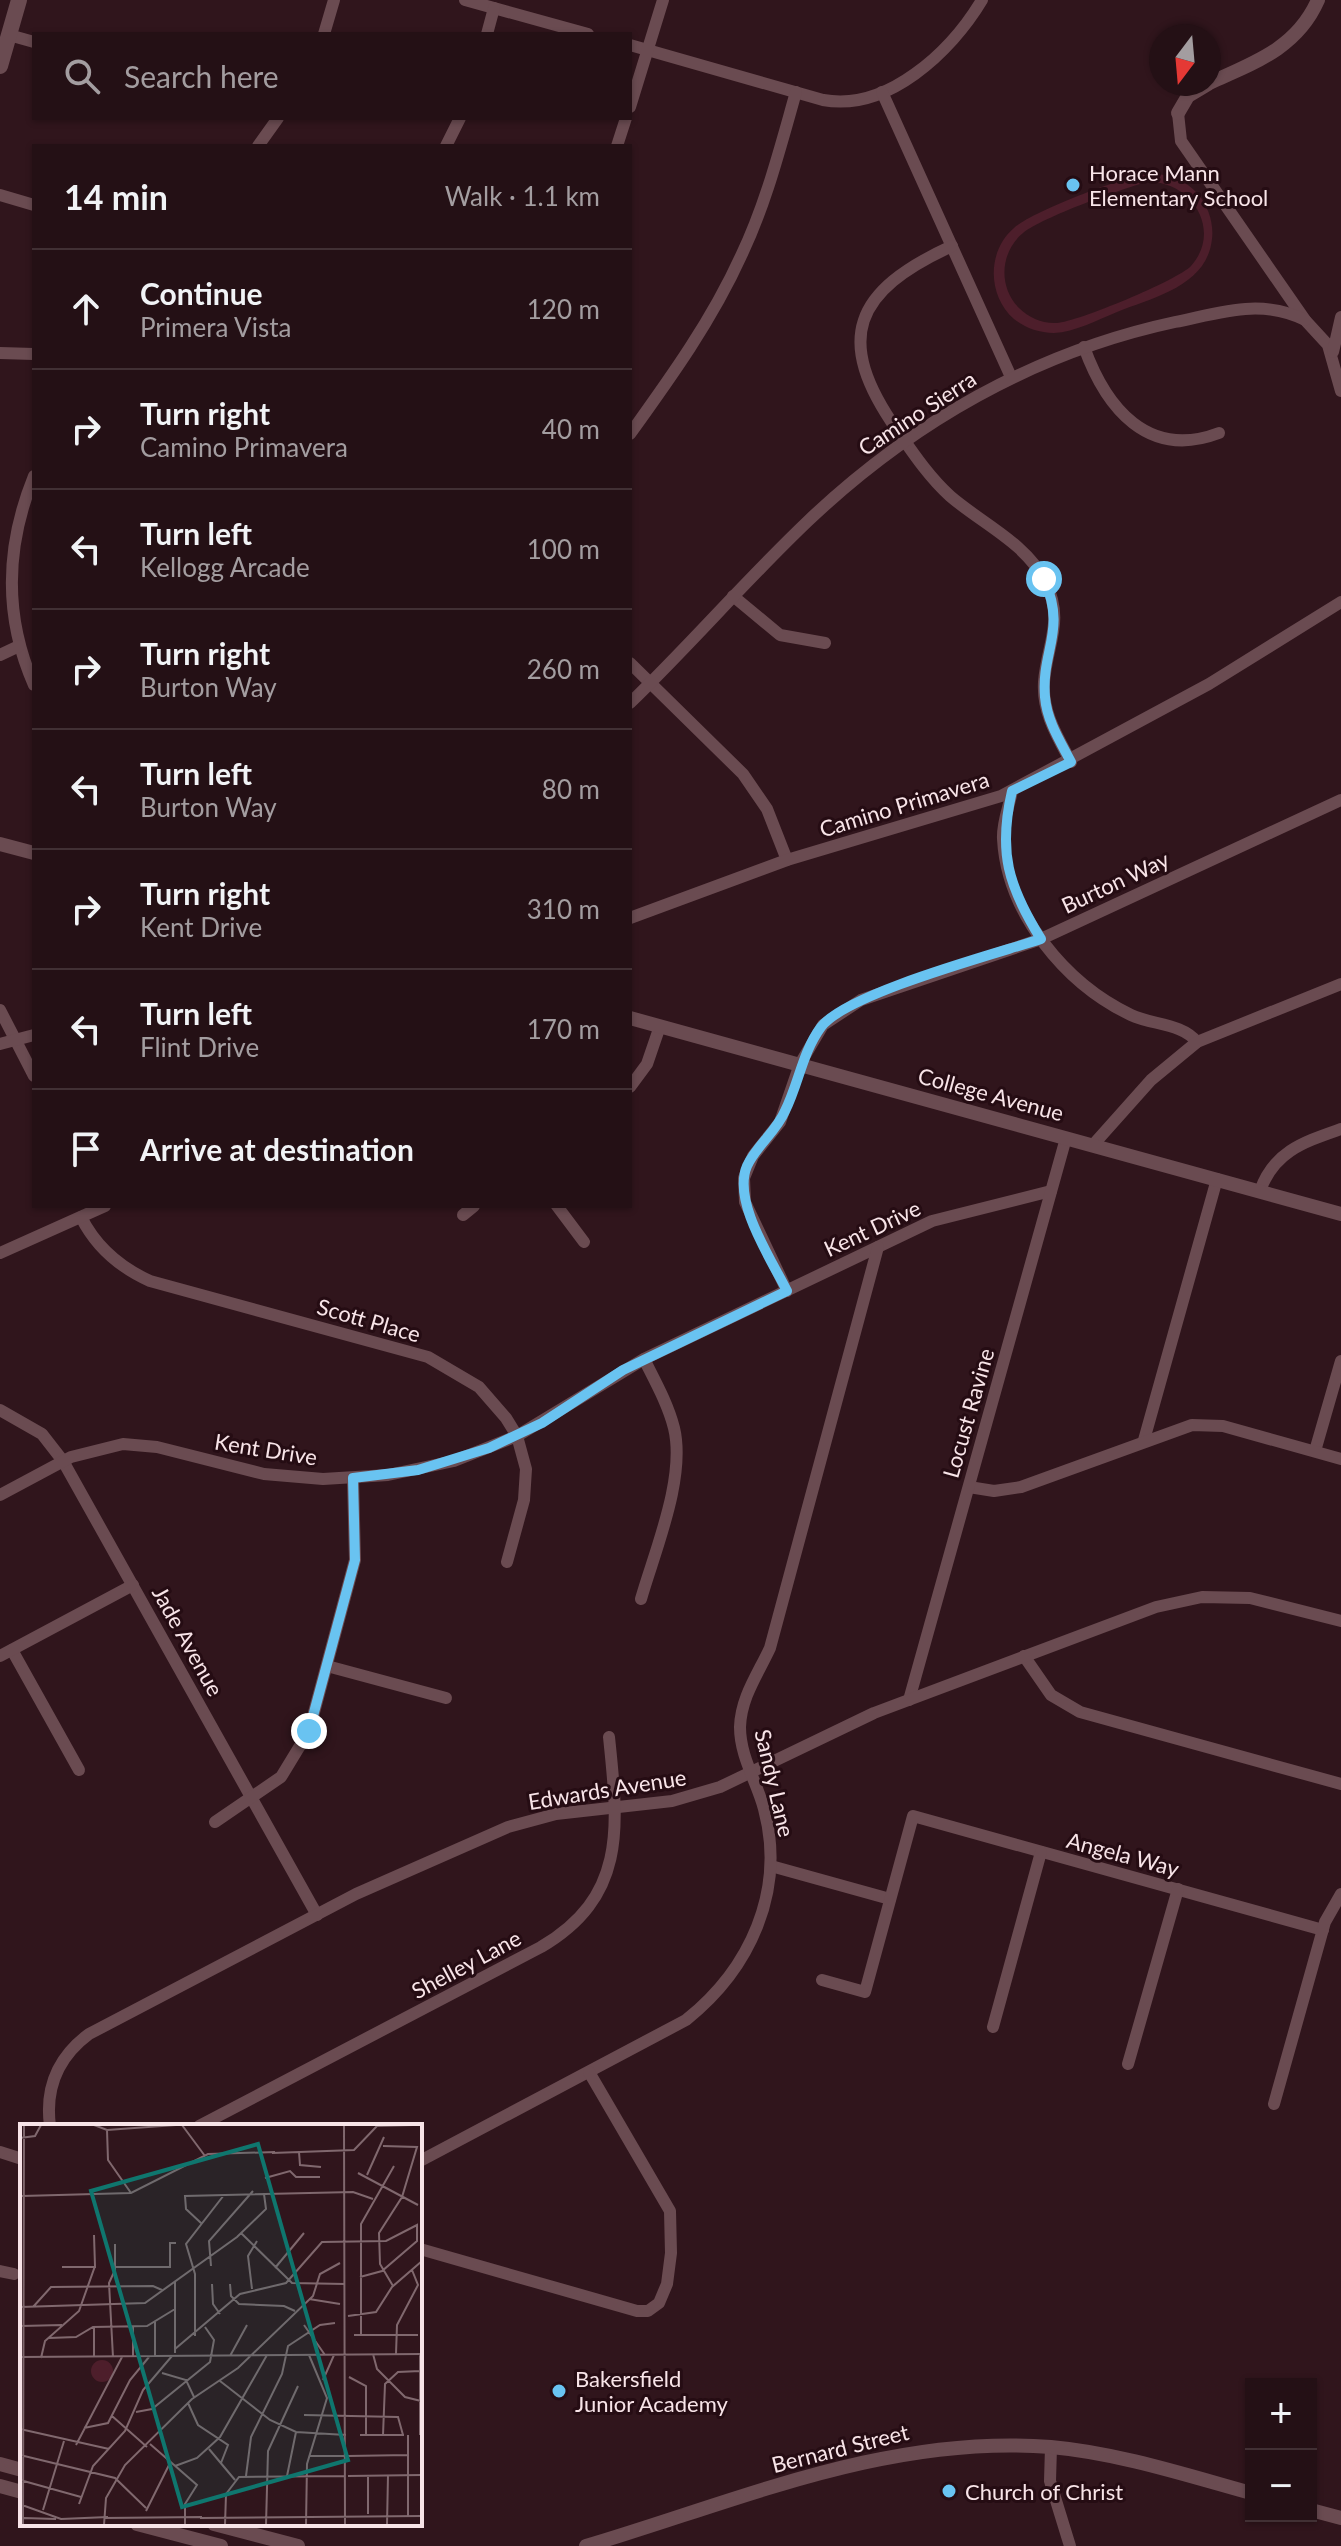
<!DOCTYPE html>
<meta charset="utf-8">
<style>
body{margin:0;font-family:Lato,sans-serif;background:#2c191e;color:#f1f3f6}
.controls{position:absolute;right:24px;bottom:24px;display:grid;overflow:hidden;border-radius:0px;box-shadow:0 2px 6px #0004}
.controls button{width:72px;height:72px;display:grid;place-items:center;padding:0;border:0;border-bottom:2px solid #413034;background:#241015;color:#f1f3f6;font:40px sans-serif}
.compass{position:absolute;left:1149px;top:24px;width:72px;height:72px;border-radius:50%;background:#241015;box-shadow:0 2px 6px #0004;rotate:196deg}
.stop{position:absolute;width:24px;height:24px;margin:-18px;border:6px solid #69c3f1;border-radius:50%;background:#fff}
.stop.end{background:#69c3f1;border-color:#fff;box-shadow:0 2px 8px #0008}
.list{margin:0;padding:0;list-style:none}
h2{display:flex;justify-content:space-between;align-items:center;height:104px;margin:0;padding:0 32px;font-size:34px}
h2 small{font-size:26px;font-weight:400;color:#a39da0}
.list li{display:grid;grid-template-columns:52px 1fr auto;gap:24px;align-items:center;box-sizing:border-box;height:120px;padding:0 32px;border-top:2px solid #413034}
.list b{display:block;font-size:30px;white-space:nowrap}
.list p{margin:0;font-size:26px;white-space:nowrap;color:#a39da0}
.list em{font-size:26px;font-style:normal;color:#a39da0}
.icon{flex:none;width:44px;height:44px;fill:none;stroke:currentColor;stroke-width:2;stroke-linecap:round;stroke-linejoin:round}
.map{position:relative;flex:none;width:1341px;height:2546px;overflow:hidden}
.search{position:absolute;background:#241015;box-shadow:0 2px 6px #0004;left:32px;top:32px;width:600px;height:88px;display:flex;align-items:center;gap:20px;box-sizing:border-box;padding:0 28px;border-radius:0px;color:#a39da0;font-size:30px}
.panel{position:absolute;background:#241015;box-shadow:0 2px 6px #0004;left:32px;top:144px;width:600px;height:1064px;border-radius:0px}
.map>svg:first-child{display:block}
.green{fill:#4d1e2b;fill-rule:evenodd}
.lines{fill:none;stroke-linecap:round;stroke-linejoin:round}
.minor{stroke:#6a4b51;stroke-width:12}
.tertiary{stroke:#6a4b51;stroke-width:14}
.secondary{stroke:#6a4b51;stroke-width:16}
.route{stroke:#69c3f1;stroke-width:10}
.poi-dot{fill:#69c3f1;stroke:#250c13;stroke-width:3}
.labels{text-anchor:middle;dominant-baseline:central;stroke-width:6;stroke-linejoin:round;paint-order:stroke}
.poi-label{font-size:22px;fill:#f8e4e8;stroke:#250c13;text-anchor:start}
.street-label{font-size:22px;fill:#f8e4e8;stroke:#250c13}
.inset-road{fill:none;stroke:#80686e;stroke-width:2}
.view{fill:#0f766e;fill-opacity:0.15;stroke:#0f766e;stroke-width:4}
.inset-edge{fill:none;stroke:#f8e4e8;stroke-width:4}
</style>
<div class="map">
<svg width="1341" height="2546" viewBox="0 0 1341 2546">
<rect width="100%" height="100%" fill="#30151c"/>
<path class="green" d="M1143,174C1164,172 1184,178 1198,194C1208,206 1214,223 1212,239C1207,286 1154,297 1117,312C1097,320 1075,332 1054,333C1039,333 1025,328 1014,319C987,295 987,251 1014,228C1033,211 1117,180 1143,174ZM1147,182C1191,180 1223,230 1191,266C1178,280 1077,322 1057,323C1043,324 1029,318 1019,308C998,287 1000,252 1023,233C1043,217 1121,189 1147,182Z"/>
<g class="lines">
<g class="minor">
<path d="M465,0L588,34"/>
<path d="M324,34L334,0"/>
<path d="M487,34L494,8"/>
<path d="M9,35L34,42"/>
<path d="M630,45L823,100C887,112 951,52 982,0"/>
<path d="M882,92L1011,377"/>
<path d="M630,107L663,0"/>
<path d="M1178,113L1181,141L1305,320L1328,345L1341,391"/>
<path d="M258,146L278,118"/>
<path d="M446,146L460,118"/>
<path d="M617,146L626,118"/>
<path d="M0,195L34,205"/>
<path d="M952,246C854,291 833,339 897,430C913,453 929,477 950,496C981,523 1026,543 1045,581C1065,621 1047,643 1044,682C1042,712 1057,736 1071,762"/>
<path d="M1084,347C1106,408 1148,460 1219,433"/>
<path d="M1333,352L1341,317"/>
<path d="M0,353L34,354"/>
<path d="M630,434C671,377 712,320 741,256C766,204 780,148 796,92"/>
<path d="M34,476C6,545 3,615 34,685"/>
<path d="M733,596L780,635L825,643"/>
<path d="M0,655L19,646"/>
<path d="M630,663L743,774L767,809L787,860"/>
<path d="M630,703C691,644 746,580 808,521C911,423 1035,352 1175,322C1220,313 1261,298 1305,320"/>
<path d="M1012,791C1009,807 1002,823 1003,839C1007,914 1066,984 1131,1015C1152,1025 1182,1023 1197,1042"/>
<path d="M630,918L787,860L1001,796L1209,684L1341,602"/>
<path d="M0,1010L34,1076"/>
<path d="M0,1044L34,1035"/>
<path d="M630,1087L647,1064L660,1026"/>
<path d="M1093,1145L1151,1080L1197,1042L1341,984"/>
<path d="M1260,1191C1274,1151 1304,1142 1341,1129"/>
<path d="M557,1206L584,1242"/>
<path d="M463,1215L474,1206"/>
<path d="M81,1217C96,1247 119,1267 150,1281L428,1357L479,1387L506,1418L517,1436L526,1469L524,1500L507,1562"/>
<path d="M0,1253L105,1206"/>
<path d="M787,1291L745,1202L744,1178L753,1156L780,1122L800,1064L823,1025L861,1000L1041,939L1341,800"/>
<path d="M0,1410L42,1434L63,1461L317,1915"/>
<path d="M1144,1440L1217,1179"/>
<path d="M1315,1451L1341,1361"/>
<path d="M969,1487L994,1491L1021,1487L1192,1425L1223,1426L1341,1459"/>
<path d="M0,1495L71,1457L123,1444L157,1447L264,1474L323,1479L388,1475L454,1461L517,1436L644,1359L932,1221L1051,1191"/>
<path d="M641,1599C655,1550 686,1478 674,1428C668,1404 655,1381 644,1359"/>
<path d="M12,1650L79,1770"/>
<path d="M0,1656L133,1585"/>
<path d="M1024,1656L1051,1695L1080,1712L1341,1784"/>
<path d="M327,1666L446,1698"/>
<path d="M909,1700L1066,1138"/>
<path d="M215,1822L281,1777L309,1731L355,1560L353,1478"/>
<path d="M771,1866L890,1899"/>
<path d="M822,1980L865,1992L913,1816L1323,1930"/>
<path d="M993,2027L1041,1852"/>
<path d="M1128,2064L1178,1889"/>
<path d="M1274,2104L1325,1922L1341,1894"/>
<path d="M50,2126C45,2088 58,2057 89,2034L356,1894L508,1827L556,1814L672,1801L720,1787L874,1713L1156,1607L1202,1597L1250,1598L1341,1621"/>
<path d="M199,2126L541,1947C628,1896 618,1825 609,1737"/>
<path d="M0,2152L22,2159"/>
<path d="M420,2161L686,2020C750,1969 786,1891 764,1809C757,1782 740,1757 740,1727C741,1697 758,1674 770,1648L878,1247"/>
<path d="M420,2249L637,2311H648L659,2303L667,2284L671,2253L670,2211L589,2072"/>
<path d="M0,2271L14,2274"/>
<path d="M1051,2447L1050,2481L1070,2546"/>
</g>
<g class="tertiary">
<path d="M1209,83C1254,63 1297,48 1318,0"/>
<path d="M1178,113L1188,96L1208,84"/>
<path d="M0,844L34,853"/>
<path d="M630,1018L1341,1214"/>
<path d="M0,2464L22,2470"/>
<path d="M0,2486L22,2492"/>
<path d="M1311,2510L1341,2518"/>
<path d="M137,2524L221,2546"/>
<path d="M214,2524L298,2546"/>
<path d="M586,2546C738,2501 888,2434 1051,2447C1118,2453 1186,2475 1251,2493"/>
</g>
<path class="secondary" d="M0,66L19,0"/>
</g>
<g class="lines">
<path class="route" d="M309,1731L355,1560L353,1478L418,1470L489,1448L542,1423L623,1370L787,1291C771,1259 732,1201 747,1166C756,1146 776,1132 785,1111C799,1083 802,1053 821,1027C847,993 995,954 1041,939C1008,886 998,852 1012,791L1071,762C1060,741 1047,721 1045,697C1041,650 1067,631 1044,579"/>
</g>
<g class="poi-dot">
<circle cx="1073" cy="185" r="8"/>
<circle cx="559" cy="2391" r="8"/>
<circle cx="949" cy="2491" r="8"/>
</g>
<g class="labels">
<g class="poi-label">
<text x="1089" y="172">Horace Mann<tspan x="1089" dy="25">Elementary School</tspan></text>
<text x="575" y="2378">Bakersfield<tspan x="575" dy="25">Junior Academy</tspan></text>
<text x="965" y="2491">Church of Christ</text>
</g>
<g class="street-label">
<text transform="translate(917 413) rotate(-33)">Camino Sierra</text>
<text transform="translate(904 804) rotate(-17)">Camino Primavera</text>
<text transform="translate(1115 882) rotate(-25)">Burton Way</text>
<text transform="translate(991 1094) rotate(15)">College Avenue</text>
<text transform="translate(872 1228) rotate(-25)">Kent Drive</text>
<text transform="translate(369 1320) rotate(16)">Scott Place</text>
<text transform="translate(968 1413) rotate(-74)">Locust Ravine</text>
<text transform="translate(266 1449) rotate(9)">Kent Drive</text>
<text transform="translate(188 1641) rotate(61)">Jade Avenue</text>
<text transform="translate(775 1783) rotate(77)">Sandy Lane</text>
<text transform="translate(607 1789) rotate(-9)">Edwards Avenue</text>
<text transform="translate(1123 1854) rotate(15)">Angela Way</text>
<text transform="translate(466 1964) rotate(-28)">Shelley Lane</text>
<text transform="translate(840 2448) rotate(-14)">Bernard Street</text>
</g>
</g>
<g transform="translate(20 2124)">
<rect width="402" height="402" fill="#30151c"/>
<path d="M71 247a11 11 0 1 1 22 0a11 11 0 1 1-22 0Z" fill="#4d1e2b"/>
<path class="inset-road" d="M74,1L87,6L156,1M162,1L185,32M324,1L325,401M87,6L88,36L111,69M0,14L15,12L21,1M363,22L397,23L382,73L359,109L360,140L373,162M279,28L280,41L301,43M252,29L334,26L357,2L393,1M338,49L398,81M347,51L364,13M245,54L270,47L276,53H300M2,72L111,69L188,30L255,28M181,99L166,85L165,72L333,68L353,75M221,109L272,159L325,160M191,142L189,117L233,67M42,143H76M95,143H150V119H156M255,144L284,109M155,157V229M192,160L193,180L200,190M210,160L211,172L219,180L264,182L275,187M232,165L228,132L237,117M289,175L320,180M1,183L125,179L217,113L246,85L244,70M13,183L31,163L133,162L142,166M328,192L356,188L372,163L402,137M135,198V232M284,201L305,231M1,202L42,201M334,211H398M341,211V100L374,42M175,212V150L166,120L204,71M29,214L56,213L73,203L127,202L155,185M155,225L220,170L266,159L302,118L366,117L397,101V117L362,147L340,153M353,230L357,245L385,273L401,277M376,230L377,201L398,161L392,146M210,232L227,201M1,233L402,230M74,233V203M93,233L89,159L95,146V120M113,233V202M21,234L25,217L59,187L75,142L74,111M142,249L166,256L174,273M329,253L346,262V311M303,256L314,231M200,257L250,296L276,308L326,311M168,279L178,301L208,321L201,339M116,288L132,285L190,238L194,216L185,203M284,291L378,293L383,311M92,292L127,323M64,304L88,299L110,256L129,233M0,305L89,325M340,311H384M363,311L365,260L378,248L400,247M400,311V230M130,320L177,361L165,380V401M56,321L102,233M189,325L215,356M0,331L95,354L126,384M289,332H326M328,332L388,331M155,342L177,334L200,313L247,231M348,351V390M226,352L231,313L262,250L268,222L300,201L315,199M267,352L276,308M328,352L402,351M0,356L61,373M59,380L73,342L105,307L123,266L152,232M2,381L41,395L88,393M23,386L44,317M126,387L150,339M388,392V311M4,394L36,395M84,394L182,393M180,394L402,392M3,401L4,1M84,401L86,374L105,341L172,275L218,244L293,172L300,150L320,139M205,401L206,370L219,353L325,352M246,401L248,327L278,262M286,401L287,340L307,274L289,231M367,401L368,351"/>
<path class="view" d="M238,20L328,336L162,383L71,67Z"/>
<rect width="402" height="402" class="inset-edge"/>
</g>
</svg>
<div class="controls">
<button>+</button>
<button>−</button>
</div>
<svg class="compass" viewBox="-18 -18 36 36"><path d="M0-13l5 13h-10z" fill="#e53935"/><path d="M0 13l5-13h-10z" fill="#a39da0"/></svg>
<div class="stop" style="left:1044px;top:579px"></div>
<div class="stop end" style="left:309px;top:1731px"></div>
<div class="search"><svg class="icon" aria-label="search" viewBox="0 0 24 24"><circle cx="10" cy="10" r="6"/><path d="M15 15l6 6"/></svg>Search here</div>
<section class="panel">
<h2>14 min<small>Walk · 1.1 km</small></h2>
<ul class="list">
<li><svg class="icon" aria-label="ahead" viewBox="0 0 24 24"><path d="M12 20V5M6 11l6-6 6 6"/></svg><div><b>Continue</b><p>Primera Vista</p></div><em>120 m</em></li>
<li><svg class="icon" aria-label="right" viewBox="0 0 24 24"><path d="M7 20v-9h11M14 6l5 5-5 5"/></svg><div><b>Turn right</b><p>Camino Primavera</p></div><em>40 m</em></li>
<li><svg class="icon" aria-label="left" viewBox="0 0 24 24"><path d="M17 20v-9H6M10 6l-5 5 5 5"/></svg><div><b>Turn left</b><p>Kellogg Arcade</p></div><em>100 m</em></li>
<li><svg class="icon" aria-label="right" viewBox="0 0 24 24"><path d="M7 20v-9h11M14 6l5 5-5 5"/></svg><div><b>Turn right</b><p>Burton Way</p></div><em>260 m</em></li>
<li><svg class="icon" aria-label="left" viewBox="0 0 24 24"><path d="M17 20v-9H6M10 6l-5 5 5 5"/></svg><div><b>Turn left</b><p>Burton Way</p></div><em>80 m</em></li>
<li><svg class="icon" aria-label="right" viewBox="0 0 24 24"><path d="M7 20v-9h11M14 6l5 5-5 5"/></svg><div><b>Turn right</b><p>Kent Drive</p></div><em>310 m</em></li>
<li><svg class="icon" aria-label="left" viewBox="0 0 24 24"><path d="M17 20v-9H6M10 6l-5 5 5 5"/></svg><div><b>Turn left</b><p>Flint Drive</p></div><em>170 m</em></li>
<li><svg class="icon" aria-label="arrive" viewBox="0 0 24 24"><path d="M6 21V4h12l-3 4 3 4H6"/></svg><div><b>Arrive at destination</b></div></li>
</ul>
</section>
</div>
